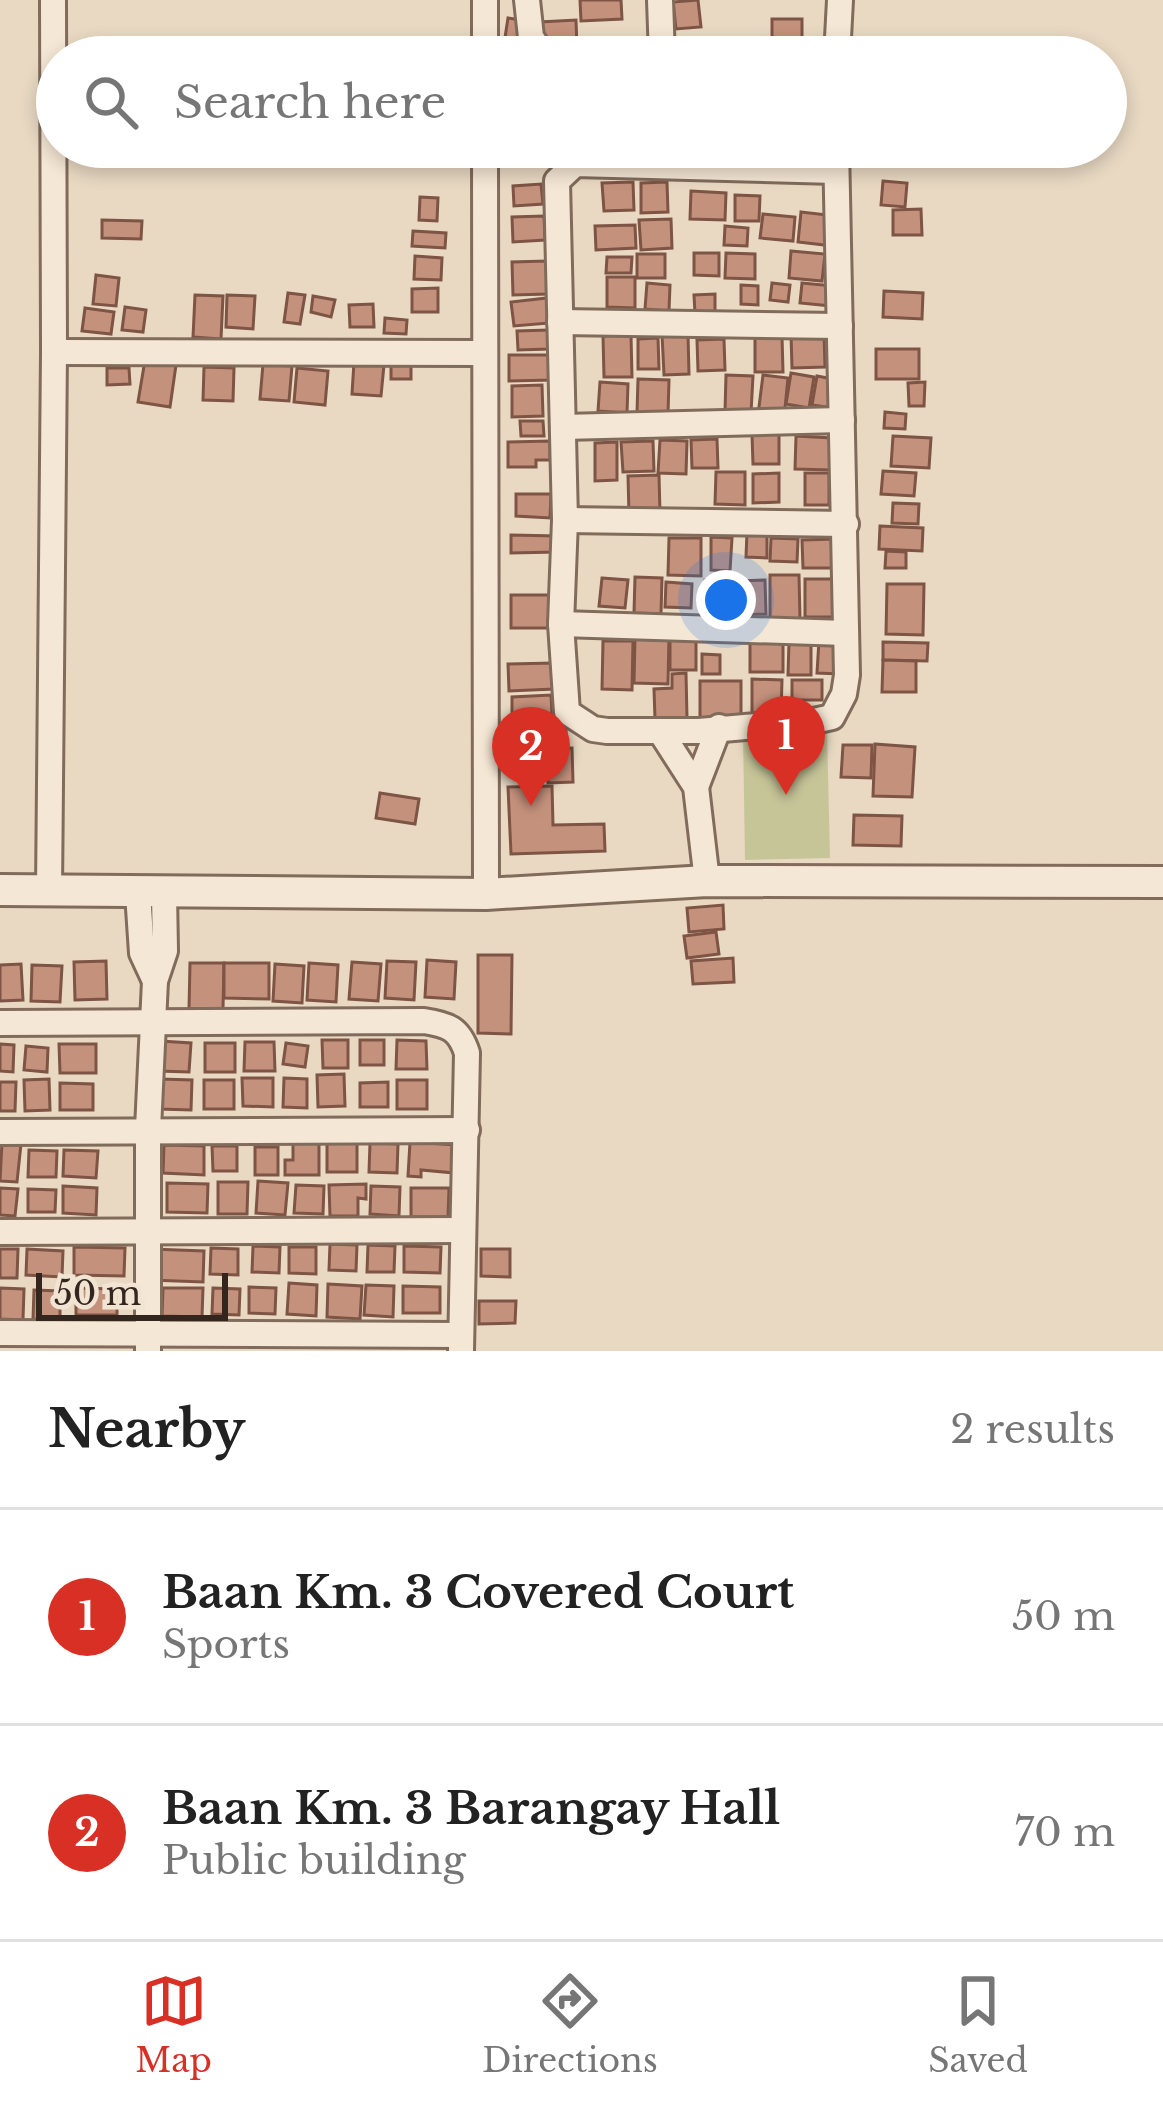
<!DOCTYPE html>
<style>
body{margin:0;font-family:"Libre Baskerville",serif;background:#f6f6f6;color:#222}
.scale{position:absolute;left:36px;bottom:30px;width:192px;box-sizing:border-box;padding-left:12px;border:6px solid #33261e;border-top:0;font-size:33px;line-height:42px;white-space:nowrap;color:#33261e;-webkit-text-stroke:9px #f1e4d2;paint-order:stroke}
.you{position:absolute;left:726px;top:600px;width:42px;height:42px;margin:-30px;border:9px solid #fff;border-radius:50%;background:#1a73e8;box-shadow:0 0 0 18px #1a73e833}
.badge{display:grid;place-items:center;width:78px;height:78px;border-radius:50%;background:#d93025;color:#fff;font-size:39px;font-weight:700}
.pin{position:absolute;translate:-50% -99px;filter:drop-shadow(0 3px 6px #0008)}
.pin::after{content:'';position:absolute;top:63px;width:42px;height:36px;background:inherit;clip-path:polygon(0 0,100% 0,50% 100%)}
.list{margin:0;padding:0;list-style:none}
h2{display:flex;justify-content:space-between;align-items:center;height:156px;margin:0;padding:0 48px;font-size:51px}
h2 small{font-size:39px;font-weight:400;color:#767676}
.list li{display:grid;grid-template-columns:78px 1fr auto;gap:36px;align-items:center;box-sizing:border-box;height:216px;padding:0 48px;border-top:3px solid #e0e0e0}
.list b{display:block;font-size:45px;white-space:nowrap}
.list p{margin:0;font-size:39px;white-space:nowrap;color:#767676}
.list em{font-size:39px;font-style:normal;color:#767676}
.icon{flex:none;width:66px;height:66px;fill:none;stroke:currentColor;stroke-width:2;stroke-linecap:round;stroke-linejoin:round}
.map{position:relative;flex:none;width:1163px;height:1351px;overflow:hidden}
.search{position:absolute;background:#fff;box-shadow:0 6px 18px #0003;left:36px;right:36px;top:36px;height:132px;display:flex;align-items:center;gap:30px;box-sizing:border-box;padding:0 42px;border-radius:66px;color:#767676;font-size:45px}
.sheet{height:588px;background:#fff}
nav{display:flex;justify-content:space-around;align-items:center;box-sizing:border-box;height:168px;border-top:3px solid #e0e0e0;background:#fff;font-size:33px;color:#767676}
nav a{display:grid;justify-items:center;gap:6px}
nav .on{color:#d93025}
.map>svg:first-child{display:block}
.green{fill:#c6c598}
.building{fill:#c4917c;stroke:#7e5444;stroke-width:3}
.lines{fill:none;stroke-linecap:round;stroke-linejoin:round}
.minor-casing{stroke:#816b5b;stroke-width:30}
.tertiary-casing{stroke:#816b5b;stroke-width:36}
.minor{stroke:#f5e7d5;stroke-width:24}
.tertiary{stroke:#f5e7d5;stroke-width:30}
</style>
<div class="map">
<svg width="1163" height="1351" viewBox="0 0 1163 1351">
<rect width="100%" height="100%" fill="#e9d9c3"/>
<path class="green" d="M827,731L830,858L745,860L743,733Z"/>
<g class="building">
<path d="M580,0H621L622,19L581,21Z"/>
<path d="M698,0L701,27L676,29L673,2Z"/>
<path d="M508,18L527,21L522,57H502Z"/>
<path d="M772,19H802V53L772,52Z"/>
<path d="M576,20L577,48L542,50L540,22Z"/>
<path d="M651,147H678V155L650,153Z"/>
<path d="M704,147H731L730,153L704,152Z"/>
<path d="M883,181L907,183L905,207L881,205Z"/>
<path d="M633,182L634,210L604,211L602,183Z"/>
<path d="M667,182L668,212L641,213V183Z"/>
<path d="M541,184L543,204L514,206L513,186Z"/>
<path d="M691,191L726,193L725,220L690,219Z"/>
<path d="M735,195L760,196L759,221H735Z"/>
<path d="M420,197L438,198L437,221L419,220Z"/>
<path d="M921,209L922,235H893V210Z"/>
<path d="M801,212L836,216L833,246L798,242Z"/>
<path d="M763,214L795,217L793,241L760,238Z"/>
<path d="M544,216L545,240L513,242L512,217Z"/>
<path d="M671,219L672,248L641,250L639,220Z"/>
<path d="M102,220L142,221L141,239L102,238Z"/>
<path d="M635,225L636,248L596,250L595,226Z"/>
<path d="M725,226L748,228L747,246L724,245Z"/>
<path d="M413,231L446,233L445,248L412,246Z"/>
<path d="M791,251L825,254L822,281L789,278Z"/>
<path d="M694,253H719V276L694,275Z"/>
<path d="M726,253L755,254V279L725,278Z"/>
<rect x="637" y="254" width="28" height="24"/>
<path d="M415,256L442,258L441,280L414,279Z"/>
<path d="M607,257H632L631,273H606Z"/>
<path d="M546,261L547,294L513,295L512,262Z"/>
<path d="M96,275L119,278L116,306L93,304Z"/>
<path d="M607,277H635V308L607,307Z"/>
<path d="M647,283L670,285L669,311L645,309Z"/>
<path d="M772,283L790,285L788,302L770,300Z"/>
<path d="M802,283L834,286L832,306L800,303Z"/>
<path d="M741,285L758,286V305L741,304Z"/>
<path d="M438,288V312H412V289Z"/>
<path d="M884,291L923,293L922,319L883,317Z"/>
<path d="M288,293L305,295L300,324L284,322Z"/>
<path d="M715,294V314H695L694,295Z"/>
<path d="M195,295L223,296L221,339L193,337Z"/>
<path d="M227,295L255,296L253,329L226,327Z"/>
<path d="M313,296L335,300L331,317L311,312Z"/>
<path d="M547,298L550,323L514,326L511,302Z"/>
<path d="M373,304L374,327H350L349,305Z"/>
<path d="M125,307L146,310L143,332L122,330Z"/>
<path d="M85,308L114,312L111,334L82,331Z"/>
<path d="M385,318L407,320L406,334L384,333Z"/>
<path d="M548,330L549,349L518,350L517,331Z"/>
<path d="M662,334H688L689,374L664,375Z"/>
<path d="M791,334H824L825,367L792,368Z"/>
<path d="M631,335L632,377H604L603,336Z"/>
<path d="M755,336H782L783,372H755Z"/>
<path d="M658,338L659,369H638V339Z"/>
<path d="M724,339L725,370L698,371L697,340Z"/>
<rect x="876" y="349" width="43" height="30"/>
<path d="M509,355H551L552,380L509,381Z"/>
<path d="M145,360L176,365L170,407L138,402Z"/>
<path d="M354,362L384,365L381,396L352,394Z"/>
<path d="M263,364L292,366L289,401L260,399Z"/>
<rect x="391" y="364" width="20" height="15"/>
<path d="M204,367L234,368L233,401L203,400Z"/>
<path d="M107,368H129L130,384L107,385Z"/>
<path d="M297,368L328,371L325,405L294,402Z"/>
<path d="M791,373L814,377L809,408L786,404Z"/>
<path d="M726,375L753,376L751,413L725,412Z"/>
<path d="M763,375L788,378L784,418L758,415Z"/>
<path d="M817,376L838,380L833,408L812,405Z"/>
<path d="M638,379L669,380L668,414L637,413Z"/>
<path d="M600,382L628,384L627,413L598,411Z"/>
<path d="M925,382L924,406H909L908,383Z"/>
<path d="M542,385L543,416L512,417V386Z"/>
<path d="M885,412L906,414L905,429L884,428Z"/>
<path d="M520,421H543L544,436H521Z"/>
<path d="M779,434V464H753L752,435Z"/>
<path d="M796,436L832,438L831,470L795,469Z"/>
<path d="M893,436L931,438L929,468L891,466Z"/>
<path d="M717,439L718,468H692L691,440Z"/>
<path d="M660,440L687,441L686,474L658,473Z"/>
<path d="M550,441V460H536V467H508V442Z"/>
<path d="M653,441L654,471L623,472L621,442Z"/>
<path d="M617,442V480L595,481V443Z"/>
<path d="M883,471L916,473L914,496L881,494Z"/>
<path d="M716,472H745V505L715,504Z"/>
<path d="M779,473V502L753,503V474Z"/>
<rect x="805" y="473" width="24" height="32"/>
<path d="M659,475L660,513L629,514L628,476Z"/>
<path d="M516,494H551L550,518L516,516Z"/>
<path d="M893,503L919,504L918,524L892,523Z"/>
<path d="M880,526L923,528L922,551L879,549Z"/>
<path d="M747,532H767V558L746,557Z"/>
<path d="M511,535L557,536V552L511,553Z"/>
<path d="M711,537L732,538L730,571L711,570Z"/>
<path d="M669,538H701V576L668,575Z"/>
<path d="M771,538L798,539L797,562L770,561Z"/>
<path d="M836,539L837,568H803L802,540Z"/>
<path d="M886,551L906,552V568H885Z"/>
<path d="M770,575H799L800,619H770Z"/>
<path d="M635,577L662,578L661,614L634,613Z"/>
<path d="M602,578L628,580L625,608L599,606Z"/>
<path d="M730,579L731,612H706L705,580Z"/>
<path d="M805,579H845L835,617H805Z"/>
<path d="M765,580L766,614L741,615L739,581Z"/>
<path d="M666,582L692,584L691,608L665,607Z"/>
<path d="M887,584H924L923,635L886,634Z"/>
<rect x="511" y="595" width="40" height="33"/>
<path d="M670,635L696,636V670H670Z"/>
<path d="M635,637H669L668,684L634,683Z"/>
<rect x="750" y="640" width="33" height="32"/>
<path d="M819,640L842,641L840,674L817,673Z"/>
<path d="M603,641H633L632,690L602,689Z"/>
<path d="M789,642L811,643V675H788Z"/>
<path d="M883,642L928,643L927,661L883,660Z"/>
<path d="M702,654L720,655V674H702Z"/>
<path d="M883,660L916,661V692H882Z"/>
<path d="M553,663L554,689L509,691L508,664Z"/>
<path d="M686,673L687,718L655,719L654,689L672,688V674Z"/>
<path d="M752,679L782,680L781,715H752Z"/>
<rect x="792" y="680" width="30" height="20"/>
<rect x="700" y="681" width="41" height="38"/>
<path d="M551,695L552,715L512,717V697Z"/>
<rect x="544" y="719" width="22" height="25"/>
<path d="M875,744L915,747L912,797L873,796Z"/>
<path d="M843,745H872L871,778L841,777Z"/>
<path d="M517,746L542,747L541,773L517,772Z"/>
<path d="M572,748L573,782L548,783L547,749Z"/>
<path d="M552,786L553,825L604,824L605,851L511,854L508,787Z"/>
<path d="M380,793L419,799L415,824L376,818Z"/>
<path d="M854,815L902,816L901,846L853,845Z"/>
<path d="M723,905L724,929L689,932L687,908Z"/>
<path d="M716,932L719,954L687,958L684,936Z"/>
<path d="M478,955H512L511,1034L478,1033Z"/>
<path d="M733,958L734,982L693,984L691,961Z"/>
<path d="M427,960L456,962L454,999L425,997Z"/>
<path d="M106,961L107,999L75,1000L74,962Z"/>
<path d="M387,961L416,962L414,1000L385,998Z"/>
<path d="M352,962L381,964L378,1001L349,999Z"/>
<path d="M190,963H224L223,1009H189Z"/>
<path d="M224,963H269V999L224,998Z"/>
<path d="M309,963L338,965L336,1002L307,1000Z"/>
<path d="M21,964L23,1000L0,1001V965Z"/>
<path d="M275,964L304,966L302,1003L273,1001Z"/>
<path d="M32,965L62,966L60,1002L31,1001Z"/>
<path d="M322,1040H348V1068H323Z"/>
<rect x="360" y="1040" width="24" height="25"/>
<path d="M397,1040L426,1041L427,1069H396Z"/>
<path d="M160,1041L191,1043L189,1072L158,1071Z"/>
<path d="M245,1042H274L275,1071H244Z"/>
<rect x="205" y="1043" width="30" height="29"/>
<path d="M286,1043L308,1046L305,1067L283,1064Z"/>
<path d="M0,1044L14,1045L13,1072L0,1071Z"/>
<path d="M59,1044H96V1073H60Z"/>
<path d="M26,1046L48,1048L47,1072L24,1070Z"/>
<path d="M344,1074L345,1106L318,1107L317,1075Z"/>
<path d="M242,1078H273V1107L243,1106Z"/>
<path d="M284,1078L307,1079V1108L283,1107Z"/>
<path d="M49,1079L50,1110L25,1111L24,1080Z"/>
<path d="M160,1079L192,1080L191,1110L159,1109Z"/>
<rect x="204" y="1080" width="30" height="29"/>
<rect x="397" y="1080" width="30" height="29"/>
<path d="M0,1082H16L15,1111H0Z"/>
<path d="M388,1082V1107H360V1083Z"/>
<path d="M60,1083L93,1084V1110H60Z"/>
<path d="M2,1142L21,1144L17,1182L0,1181Z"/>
<path d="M410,1142L457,1145L455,1173L421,1170V1177L408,1176Z"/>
<path d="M293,1143H319V1175H285V1160H293Z"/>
<rect x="327" y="1143" width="30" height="29"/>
<path d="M370,1143L398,1144L397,1173L369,1172Z"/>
<path d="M164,1145L204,1146V1175L163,1173Z"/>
<path d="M212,1146H237V1171H213Z"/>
<rect x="255" y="1147" width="23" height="28"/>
<path d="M29,1150L57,1151L56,1177H28Z"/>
<path d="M64,1150L98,1151L96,1178L63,1176Z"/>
<path d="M258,1181L288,1183L285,1215L256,1213Z"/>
<path d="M218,1182H248L247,1214H218Z"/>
<path d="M167,1183L208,1184L207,1213L167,1212Z"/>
<path d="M366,1184V1199L358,1198V1216H330L329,1185Z"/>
<path d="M296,1185L324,1186L323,1214L294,1213Z"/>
<path d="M63,1186L97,1188L96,1215L63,1213Z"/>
<path d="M371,1186L400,1187L399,1216L370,1214Z"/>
<path d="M0,1188L18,1189L15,1216L0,1215Z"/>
<path d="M411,1188H449L448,1217H411Z"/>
<path d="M28,1189L56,1190L55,1212H28Z"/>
<path d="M330,1244L357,1245L356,1271L329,1270Z"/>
<path d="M368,1245L395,1246L394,1272H367Z"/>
<path d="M253,1246L280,1247L279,1273L252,1272Z"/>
<path d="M404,1246L441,1247L440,1273L404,1272Z"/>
<path d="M74,1247L125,1248L124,1276L74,1275Z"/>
<path d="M289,1247H316V1274L289,1273Z"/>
<path d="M211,1248L238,1249V1275L210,1274Z"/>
<path d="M0,1249H18L17,1278H0Z"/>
<path d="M27,1249L63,1251L62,1277L26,1275Z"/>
<path d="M151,1249L204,1251L203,1282L150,1280Z"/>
<path d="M481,1249H510V1277L481,1276Z"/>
<path d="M289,1283L317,1285L316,1316L287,1314Z"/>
<path d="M328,1284L362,1286L360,1319L327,1317Z"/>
<path d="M366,1285L394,1286L393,1317L364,1315Z"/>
<path d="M403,1286L440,1287V1313H403Z"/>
<path d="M249,1287L276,1288L275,1314L249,1313Z"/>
<path d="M0,1288L24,1289L23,1320L0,1319Z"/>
<path d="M76,1288L117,1289V1315H76Z"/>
<path d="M163,1288H203L202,1317L162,1316Z"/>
<path d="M213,1288L240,1289L239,1315L212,1314Z"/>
<path d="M34,1290L60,1291V1320L33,1319Z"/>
<path d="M479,1301H516L515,1323L479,1324Z"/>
</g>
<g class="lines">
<g class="minor-casing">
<g id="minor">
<path d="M485,0V57"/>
<path d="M527,0L531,37L544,57"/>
<path d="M660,0L662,57"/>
<path d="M837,57L840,0"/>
<path d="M485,147L486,894"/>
<path d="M835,171L575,164L557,181L565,520L561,624L567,712L593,729L607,731H699L814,721L832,717L844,694L847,675L836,147"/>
<path d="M560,322L840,326"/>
<path d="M54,352L485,353"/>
<path d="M563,427L842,420"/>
<path d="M565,520L846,524"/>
<path d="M561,624L846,633"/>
<path d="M660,731L696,787L707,881"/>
<path d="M696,787L719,727"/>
<path d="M49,891L54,352L53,0"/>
<path d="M138,893L142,953L155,981"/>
<path d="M0,1023L424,1021C448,1025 459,1028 467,1053L461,1351"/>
<path d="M0,1132L467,1130"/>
<path d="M0,1232L462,1230"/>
<path d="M0,1333L461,1335"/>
<path d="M148,1351V1129L155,981L165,951L164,893"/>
</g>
</g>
<g class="tertiary-casing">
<path id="tertiary" d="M0,890L486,894L707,881L1163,882"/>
</g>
<use href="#minor" class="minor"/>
<use href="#tertiary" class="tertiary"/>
</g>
</svg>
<div class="scale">50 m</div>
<div class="you"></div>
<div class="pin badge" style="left:786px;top:795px">1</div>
<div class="pin badge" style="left:531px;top:806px">2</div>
<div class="search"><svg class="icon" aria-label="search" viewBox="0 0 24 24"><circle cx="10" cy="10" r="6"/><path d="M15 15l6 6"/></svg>Search here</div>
</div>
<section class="sheet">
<h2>Nearby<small>2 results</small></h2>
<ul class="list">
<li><span class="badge">1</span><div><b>Baan Km. 3 Covered Court</b><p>Sports</p></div><em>50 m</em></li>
<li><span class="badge">2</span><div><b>Baan Km. 3 Barangay Hall</b><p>Public building</p></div><em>70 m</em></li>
</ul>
</section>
<nav>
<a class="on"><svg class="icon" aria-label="map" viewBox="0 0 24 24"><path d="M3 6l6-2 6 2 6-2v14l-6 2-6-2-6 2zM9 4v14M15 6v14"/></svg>Map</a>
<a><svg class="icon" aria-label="directions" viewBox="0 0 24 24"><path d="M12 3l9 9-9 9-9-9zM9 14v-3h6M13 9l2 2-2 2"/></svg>Directions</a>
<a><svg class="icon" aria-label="saved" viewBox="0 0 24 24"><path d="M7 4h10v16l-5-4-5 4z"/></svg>Saved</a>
</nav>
